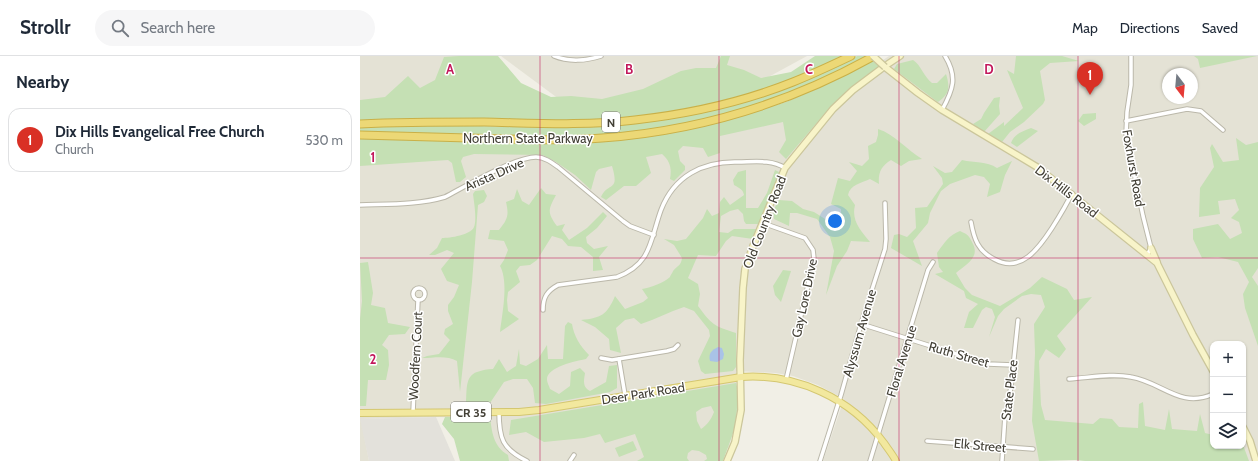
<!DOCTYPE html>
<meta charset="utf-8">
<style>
body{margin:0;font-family:Cabin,sans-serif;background:#f6f6f7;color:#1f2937}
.controls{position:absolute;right:12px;bottom:12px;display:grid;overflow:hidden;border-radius:8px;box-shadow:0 1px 3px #0004}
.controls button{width:36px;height:36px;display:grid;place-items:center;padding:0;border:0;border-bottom:1px solid #e0e1e3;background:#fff;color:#1f2937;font:20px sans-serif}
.compass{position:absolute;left:802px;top:12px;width:36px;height:36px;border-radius:50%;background:#fff;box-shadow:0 1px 3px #0004;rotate:164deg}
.you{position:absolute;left:475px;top:165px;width:14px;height:14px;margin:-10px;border:3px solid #fff;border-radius:50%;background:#1a73e8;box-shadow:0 0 0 6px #1a73e833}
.badge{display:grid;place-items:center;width:26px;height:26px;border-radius:50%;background:#d93025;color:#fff;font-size:13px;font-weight:700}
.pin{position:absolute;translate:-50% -33px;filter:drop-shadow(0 1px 2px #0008)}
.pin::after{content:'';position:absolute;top:21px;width:14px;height:12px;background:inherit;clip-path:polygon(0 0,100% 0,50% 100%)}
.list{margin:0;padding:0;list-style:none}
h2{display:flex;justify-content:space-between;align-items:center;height:52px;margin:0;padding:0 16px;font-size:17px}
h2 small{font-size:13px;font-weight:400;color:#747a83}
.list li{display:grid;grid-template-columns:26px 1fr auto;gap:12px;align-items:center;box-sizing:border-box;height:64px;margin:0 8px 8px;padding:0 8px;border:1px solid #e0e1e3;border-radius:12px}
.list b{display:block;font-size:15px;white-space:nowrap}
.list p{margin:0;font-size:13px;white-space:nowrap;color:#747a83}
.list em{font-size:13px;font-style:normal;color:#747a83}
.icon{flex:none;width:22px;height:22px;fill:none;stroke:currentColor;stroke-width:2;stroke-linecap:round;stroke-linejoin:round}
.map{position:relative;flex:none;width:898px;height:405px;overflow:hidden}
header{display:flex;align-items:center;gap:24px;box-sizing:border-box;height:56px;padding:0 20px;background:#fff;border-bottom:1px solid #e0e1e3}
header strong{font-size:19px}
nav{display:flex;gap:22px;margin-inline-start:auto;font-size:14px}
.search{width:280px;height:36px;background:#f6f6f7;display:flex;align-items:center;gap:10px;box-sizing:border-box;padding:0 14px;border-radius:22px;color:#747a83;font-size:15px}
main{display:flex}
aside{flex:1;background:#fff}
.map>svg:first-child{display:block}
.residential{fill:#e4e2d5;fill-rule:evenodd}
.industrial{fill:#e3e1db}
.green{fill:#c5e0b4;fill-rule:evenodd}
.water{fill:#a9c3e7}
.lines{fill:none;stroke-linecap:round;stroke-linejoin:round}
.street-casing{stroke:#bbb8aa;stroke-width:5.5}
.secondary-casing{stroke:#cbc69b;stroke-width:8}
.primary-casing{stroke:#d4c771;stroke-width:8}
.highway-casing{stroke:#c9b048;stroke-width:9}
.street{stroke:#fff;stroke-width:3.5}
.secondary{stroke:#f8f4c9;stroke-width:5.5}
.primary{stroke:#f2e89e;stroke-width:6}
.highway{stroke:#ecd876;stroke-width:7}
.secondary-bridge-casing{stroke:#cbc69b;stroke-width:8;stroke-linecap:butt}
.secondary-bridge{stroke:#f8f4c9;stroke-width:5.5}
.grid{fill:none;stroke:#c2185b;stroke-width:1;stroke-opacity:0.55}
.labels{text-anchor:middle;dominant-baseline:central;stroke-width:3;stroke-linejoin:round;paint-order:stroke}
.shield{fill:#fff;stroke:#7b7972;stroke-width:1}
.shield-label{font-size:12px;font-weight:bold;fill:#434036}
.street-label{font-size:13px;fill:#434036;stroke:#fff}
.grid-label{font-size:13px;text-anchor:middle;font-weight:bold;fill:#c2185b;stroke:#fff;stroke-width:3;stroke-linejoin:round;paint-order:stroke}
</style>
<header>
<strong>Strollr</strong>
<div class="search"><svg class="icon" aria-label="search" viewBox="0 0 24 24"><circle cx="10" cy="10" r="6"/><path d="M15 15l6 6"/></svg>Search here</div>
<nav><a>Map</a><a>Directions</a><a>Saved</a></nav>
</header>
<main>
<aside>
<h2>Nearby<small></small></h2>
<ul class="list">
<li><span class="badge">1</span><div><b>Dix Hills Evangelical Free Church</b><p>Church</p></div><em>530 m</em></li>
</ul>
</aside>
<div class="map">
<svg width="898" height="405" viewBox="0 0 898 405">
<rect width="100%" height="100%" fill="#f1efe6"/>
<g class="residential">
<path d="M0,0H112L46,54L0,59Z"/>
<path d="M141,0H447L392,30L276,46L207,49Z"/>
<path d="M529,0H898V405H885L883,390V288H853V384L682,405H463L484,343L458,329L433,320L416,317L376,315L378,350L369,391L354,405H128L119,362L76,361L1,363L9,405H0V103L109,89L235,95L324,83L480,33ZM808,18H832V42H808Z"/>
</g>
<path class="industrial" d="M76,361L95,405H9L0,363Z"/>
<g class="green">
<path d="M99,0H138L161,27L191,41L211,40L242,43L283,33L321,15L336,12H356L361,0H370L367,9L384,14L401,22L431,16L455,0H484C465,9 446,18 426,26C375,46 318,57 264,63C200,69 136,61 73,62C49,63 24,65 0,66V44L25,41L48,20L60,32L75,24L84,1Z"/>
<path d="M497,0H507L469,21L388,53L331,67L266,77L200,80L0,76V71L81,69L200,72L264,69L329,59L428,31Z"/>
<path d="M656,0H702L719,5L690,7L680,15L685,44L683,48L664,66L650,76L642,86L628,78L644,66V70L663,52L647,14L654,18Z"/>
<path d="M834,0H897L840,12L838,3Z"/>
<path d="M512,4L520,11L472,49L426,103L419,96L426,84L423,66L360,80V97L348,101L343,92L323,90L318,95L320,105L325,110V114L314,125L310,123C312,112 310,105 302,98L286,101L291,117L276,130H264L246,144L241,141C248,125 260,137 252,110L239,113L236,116L231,134L215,119L196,106L183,99L114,98L103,101L101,105L106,121L100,126H96L92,107L88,104L0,110V82L231,87L305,78L344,70L426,46L473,25Z"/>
<path d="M553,4C561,9 564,21 572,27H577L586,18C590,31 590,38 578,46L575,44L534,13L537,8Z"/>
<path d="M640,41L639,50L640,58L624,76L613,68L621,63L624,57L634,42Z"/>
<path d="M736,57V63L724,70L718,65L723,58Z"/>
<path d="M671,72L678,75L657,91L651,87C654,78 663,75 671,72Z"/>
<path d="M518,73C534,78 547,94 562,103L549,105L541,110L531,104C521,110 518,117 519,128L510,123C501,127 490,129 488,139L495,149C491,165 501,175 510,186L491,185L487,195L477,210L466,239L474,195L470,181L457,163L437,157H430L429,170L414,163L413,155L419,144L432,145L443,153L454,156L473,168L481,162V153L471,148L478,122L490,125L497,115L489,106L502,110L509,103L508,90L516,86L518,79Z"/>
<path d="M876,82L886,89L898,86V212L892,221L898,230V290L885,252L883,238L889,226L878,206L858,201L842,202L833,183V173L858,168L870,183L882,177L879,166L871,162L879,154L875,143L858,145L860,158L839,161L840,132L854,111L850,92L852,88L863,106L879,104Z"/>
<path d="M602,104C614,107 627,105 637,112L652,105L645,119L640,136L627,141L630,128L624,121L615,119L590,128L581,135L570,157L568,167L553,185L562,210L531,192L534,179L539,178L547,181L556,172L555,152L567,151L583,128L582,122L573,110L585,117L592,116Z"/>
<path d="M386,114V152H398L407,137L415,114L419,116L400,168H386L384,165L383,158L378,153L370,155L361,160L359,176L368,177L374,173H397L393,183L372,180L366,185L356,200L338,199L328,222L338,228L340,238L338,250C352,269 354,270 376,277V311L373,315L345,318L341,315L338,305L350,280L349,274L334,255L324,251C309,256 296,263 281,268L274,262L265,264L256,272L261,297L250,294L249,283L235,271L221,264C241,262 247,259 255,240L265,253L283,246L288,242L282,233C292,231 303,227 310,221C310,220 313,216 313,215C318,209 321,210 322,202L314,189L304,183L317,185L326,183L343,162L347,153L352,160L359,157L360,146L364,141L370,149L384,139C383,133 379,132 374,129L373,124L378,116Z"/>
<path d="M181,132L186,138L196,139C188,154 187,156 197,170L205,168L202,174L209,184L227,172L243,156L247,160L237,172L226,181L227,187L234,193L248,190L239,201L243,214L233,215V201L221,191L208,190L202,183L192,180L177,204L170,209L160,210L156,215L160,226L148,236L147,244L148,255L159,263L140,276C142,258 149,226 140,210L144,204L148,194L144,185L128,183L130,174H139C148,163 149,159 146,146L154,143L157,133L162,145L169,149Z"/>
<path d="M124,134L127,140L124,146L118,149L112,226L100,336L97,305C87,299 74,302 62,302L67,300L79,298L90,284L84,278L85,273L93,268L88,255V249L94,241L99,229L87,225L81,213L94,197L87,194L75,199H69L77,192L82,182C90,182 111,179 114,171C117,164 114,146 113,138L115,135Z"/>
<path d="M600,175C609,179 609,180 613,188C620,202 605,209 596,217L605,232L612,239L640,250L670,232L682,221L707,233L714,244L732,241L697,280L706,293L699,302L686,293L679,305L681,349L685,364L733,368L740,362L752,363L759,371L778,372L779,348L783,346L785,370L805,374L809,353L812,373L837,375L840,358L845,377L853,379V390H883V389L889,405H725L715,404L679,405L672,365L675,297L674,268L685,251L681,239L671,238L662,240L644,253L638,260L629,281L635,261L632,253L626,251L622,254L613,272H604L609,256L618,248L606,242L604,235L575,218L583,216L579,211L577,197C584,187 589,179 600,175Z"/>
<path d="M8,206L13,237L11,249L25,252L28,267L50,271L45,278L29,279L22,289L28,294L29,309L26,324H8L6,350H0V263L2,245L0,207Z"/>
<path d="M423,214L431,215L421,246L415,239L413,230Z"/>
<path d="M208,266L212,268C214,280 220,290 229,299L226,303C216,305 186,311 187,324C187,326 189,330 190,333L199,338L210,330L211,316L220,312L225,317C224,324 222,331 230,335L246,326L249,310L257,309V332L250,336L186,348L175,347L173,332L167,323H153L144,326L128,350L115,349L106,346C107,334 105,320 117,316C123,314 127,313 133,313L139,303L147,316L156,310L159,293L160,308L166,310L178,303L187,289L188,303H203L205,270Z"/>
<path d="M376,327L378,334L376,369L363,405H344L347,403L346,399L339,395L332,394L328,397L327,402L329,405H277L284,401L275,378L245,387L240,378L224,382L184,386L166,376L149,379L151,364ZM351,350L354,356C351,364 347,369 341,373L337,365L336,356L342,352Z"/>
<path d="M85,361H130C132,376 133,390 148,399L149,405H100L94,383L82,368Z"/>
<path d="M273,385L277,394L259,401L255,392Z"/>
</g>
<path class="water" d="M358,291L362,292L364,298L363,303L357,306L350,305C348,297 352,294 358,291Z"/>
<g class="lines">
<g class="street-casing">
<g id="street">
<path d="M194,0C208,6 226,5 241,0"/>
<path d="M771,0V29L767,56L766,78L783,160L791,192L787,199"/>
<path d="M582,54C593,34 598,21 585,0"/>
<path d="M766,65L827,53L841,55L863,74"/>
<path d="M0,149C28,148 58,149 85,141C106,130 155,101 176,101C184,101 191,106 198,111L263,165L270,170L294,179"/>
<path d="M611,166C614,183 618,195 634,203C661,218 679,192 692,172C699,161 706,150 712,137"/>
<path d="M403,167L445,182L453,194L454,203L426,324"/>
<circle cx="59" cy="238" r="6"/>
<path d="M183,254C183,241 187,235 198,229L257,221C292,208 290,184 301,154C314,120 343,105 378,106C393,106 411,103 425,112"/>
<path d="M501,268L628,308L653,309"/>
<path d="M241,302L252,304L307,295L314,293L318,289"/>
<path d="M259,303L265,339"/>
<path d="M709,323C729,322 751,317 771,321C802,326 820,353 853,338"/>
<path d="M53,356L58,244"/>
<path d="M139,356C139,382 142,393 167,405"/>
<path d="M567,385L673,393"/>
<path d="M210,405L214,399"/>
<path d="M460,405L481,339L501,268L525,193L526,183L525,147"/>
<path d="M510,405L568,214L573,206"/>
<path d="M642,405L645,360L651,331L658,264"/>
</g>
</g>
<g class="secondary-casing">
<g id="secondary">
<path d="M528,8L540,0"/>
<path d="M525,11L558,37L582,54L677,111L797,207L833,279L853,315"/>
<path d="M791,192L797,206"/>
<path d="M883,371L890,385L896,405"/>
<path d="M367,405L375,386L381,354L380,304L383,232L385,213L393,190L425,112L473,53L493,34L521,13"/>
</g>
</g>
<g class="primary-casing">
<path id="primary" d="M0,357L159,356L179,354L381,321C436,317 491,342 524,387C528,393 533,399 536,405"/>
</g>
<g class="highway-casing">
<g id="highway">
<path d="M0,68C41,66 83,66 124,66C174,67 225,70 275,64C329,58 383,46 433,26C453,18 472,9 491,0"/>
<path d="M0,79C48,80 97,82 145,83C177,84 209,85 242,82C337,75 430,47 514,0"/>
</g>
</g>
<use href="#street" class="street"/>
<use href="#secondary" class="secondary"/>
<use href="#primary" class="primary"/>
<use href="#highway" class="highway"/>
<g class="secondary-bridge-casing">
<path id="secondary-bridge" d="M513,0L525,11"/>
</g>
<use href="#secondary-bridge" class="secondary-bridge"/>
</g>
<path class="grid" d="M180,0V405M359,0V405M539,0V405M718,0V405M0,202H898"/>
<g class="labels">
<g class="shield">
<rect x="242" y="56" width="18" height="20" rx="3"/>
<rect x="91" y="346" width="40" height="20" rx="3"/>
</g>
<g class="shield-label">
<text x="251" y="66">N</text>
<text x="111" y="356">CR 35</text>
</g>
<g class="street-label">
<text x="168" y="82">Northern State Parkway</text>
<text transform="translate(774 112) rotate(80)">Foxhurst Road</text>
<text transform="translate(134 118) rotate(-24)">Arista Drive</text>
<text transform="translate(707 135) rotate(38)">Dix Hills Road</text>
<text transform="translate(404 166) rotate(-69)">Old Country Road</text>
<text transform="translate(444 242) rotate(-78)">Gay Lore Drive</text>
<text transform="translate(499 277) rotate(-74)">Alyssum Avenue</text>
<text transform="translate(599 298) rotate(16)">Ruth Street</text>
<text transform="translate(55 300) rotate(-87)">Woodfern Court</text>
<text transform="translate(541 305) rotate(-73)">Floral Avenue</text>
<text transform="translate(649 334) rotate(-83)">State Place</text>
<text transform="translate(283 337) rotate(-9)">Deer Park Road</text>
<text transform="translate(620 389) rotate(5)">Elk Street</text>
</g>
</g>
<g class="grid-label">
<text x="90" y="18">A</text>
<text x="269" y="18">B</text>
<text x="449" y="18">C</text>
<text x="629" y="18">D</text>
<text x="13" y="106">1</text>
<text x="13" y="308">2</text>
</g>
</svg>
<div class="controls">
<button>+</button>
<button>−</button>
<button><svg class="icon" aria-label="layers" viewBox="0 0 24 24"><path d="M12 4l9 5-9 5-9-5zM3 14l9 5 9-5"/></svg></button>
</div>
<svg class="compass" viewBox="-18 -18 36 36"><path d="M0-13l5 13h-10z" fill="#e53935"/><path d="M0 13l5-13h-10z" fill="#747a83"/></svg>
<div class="you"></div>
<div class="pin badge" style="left:730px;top:39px">1</div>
</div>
</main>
